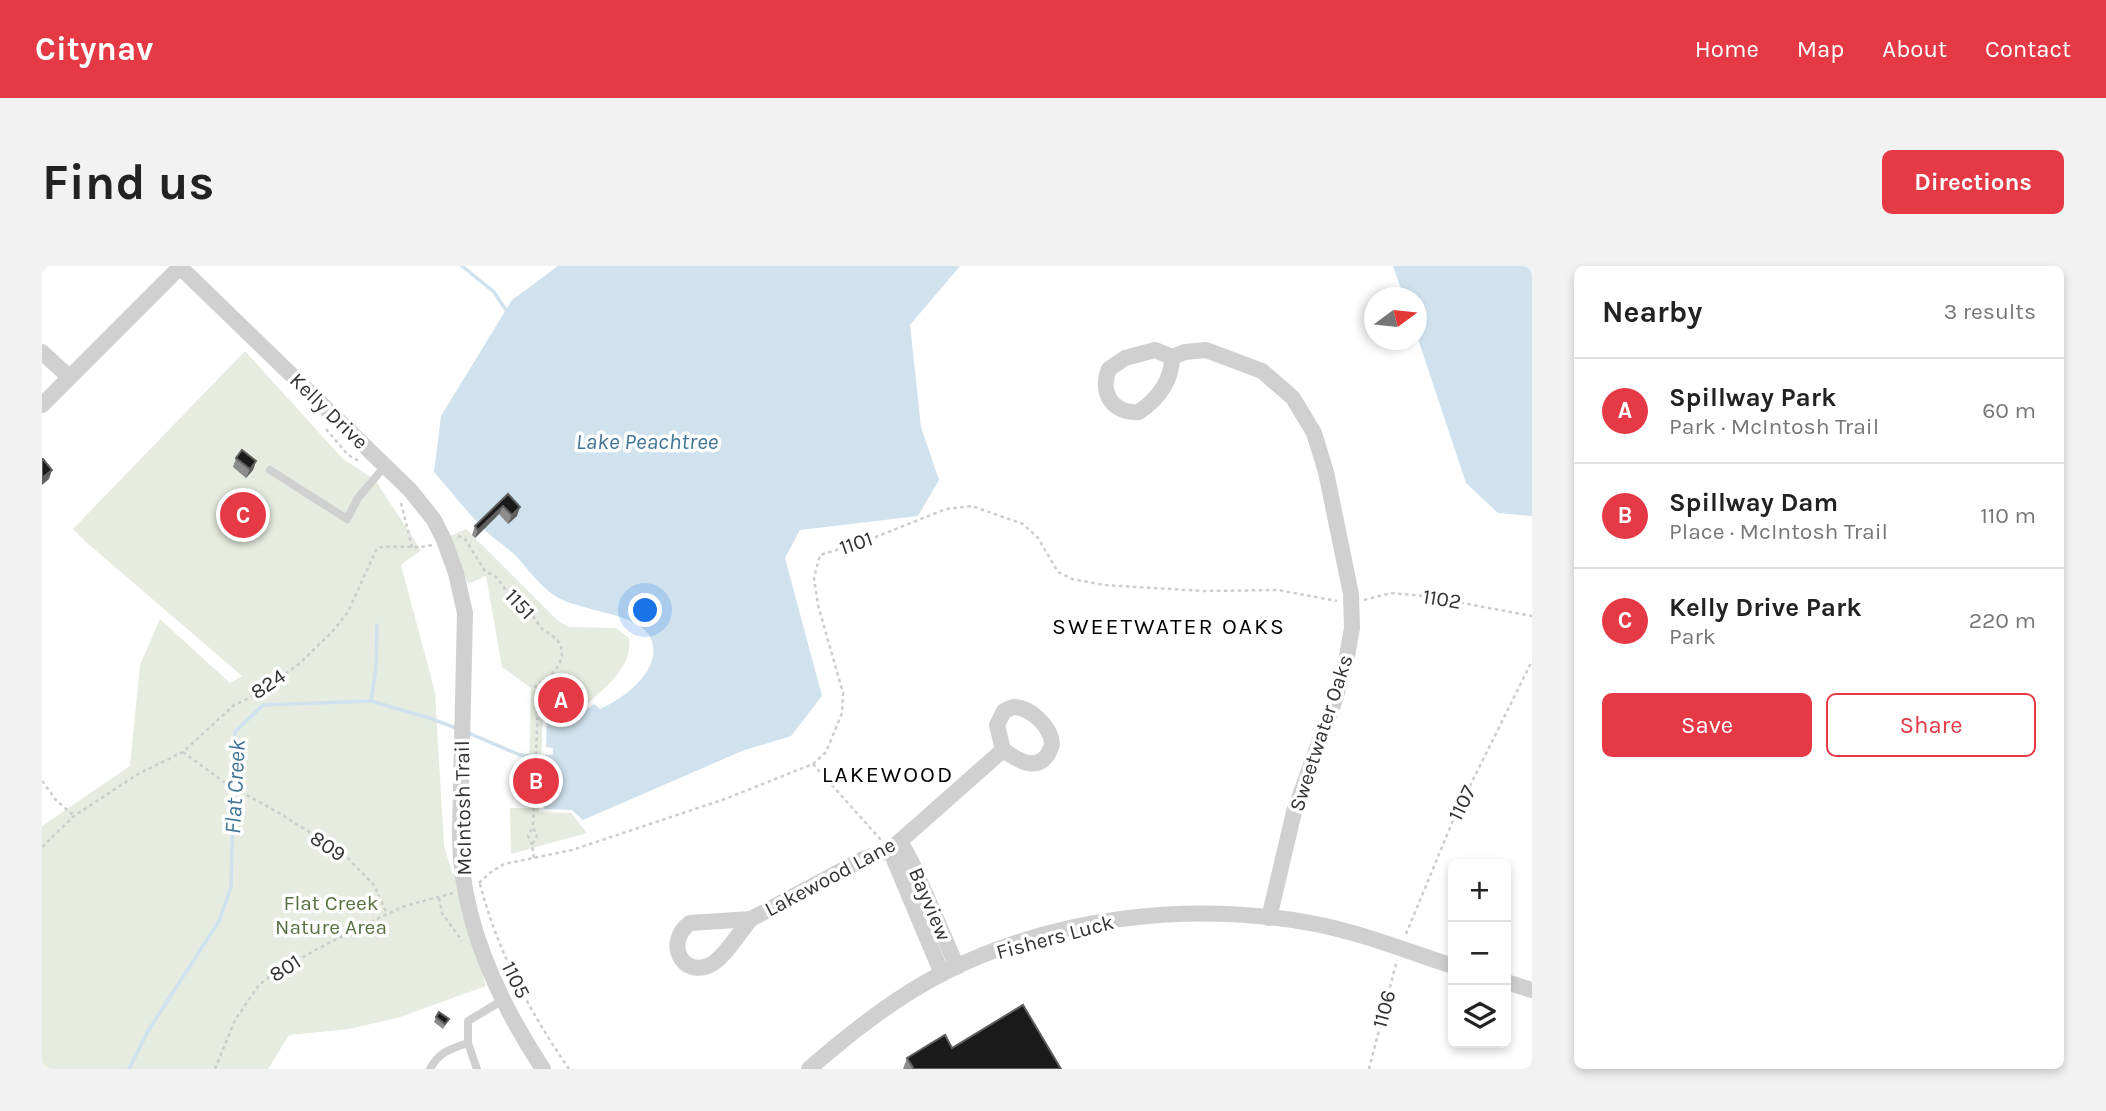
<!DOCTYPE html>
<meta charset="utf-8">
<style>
body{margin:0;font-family:Karla,sans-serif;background:#f2f2f2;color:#222}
.controls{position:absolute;right:21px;bottom:21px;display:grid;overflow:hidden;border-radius:10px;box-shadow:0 4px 10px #0003}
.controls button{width:63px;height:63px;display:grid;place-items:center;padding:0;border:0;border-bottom:2px solid #e0e0e0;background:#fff;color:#222;font:35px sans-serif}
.compass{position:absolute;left:1322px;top:21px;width:63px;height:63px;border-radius:50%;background:#fff;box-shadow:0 4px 10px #0003;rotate:75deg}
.you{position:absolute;left:604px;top:345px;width:24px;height:24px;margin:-18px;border:5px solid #fff;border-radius:50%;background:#1a73e8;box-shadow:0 0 0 10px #1a73e833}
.badge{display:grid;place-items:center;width:46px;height:46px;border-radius:50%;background:#e63946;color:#fff;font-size:23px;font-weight:700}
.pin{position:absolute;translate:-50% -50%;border:4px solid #fff;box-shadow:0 2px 7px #0006}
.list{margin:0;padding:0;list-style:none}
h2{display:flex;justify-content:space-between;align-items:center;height:91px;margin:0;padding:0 28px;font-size:30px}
h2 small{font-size:23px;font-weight:400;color:#767676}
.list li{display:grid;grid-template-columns:46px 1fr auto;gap:21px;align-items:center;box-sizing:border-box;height:105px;padding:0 28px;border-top:2px solid #e0e0e0}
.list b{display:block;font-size:26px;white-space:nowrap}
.list p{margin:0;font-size:23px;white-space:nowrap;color:#767676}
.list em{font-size:23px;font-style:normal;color:#767676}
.actions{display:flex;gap:14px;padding:21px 28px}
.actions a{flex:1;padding:16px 0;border:2px solid #e63946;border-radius:10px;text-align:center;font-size:24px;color:#e63946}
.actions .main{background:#e63946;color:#fff}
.icon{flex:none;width:38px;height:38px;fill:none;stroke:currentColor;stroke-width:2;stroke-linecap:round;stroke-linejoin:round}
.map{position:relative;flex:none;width:1490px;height:803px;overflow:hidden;border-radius:10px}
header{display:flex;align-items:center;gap:42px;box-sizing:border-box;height:98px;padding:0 35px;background:#e63946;color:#fff}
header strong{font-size:33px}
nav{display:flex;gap:38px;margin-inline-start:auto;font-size:24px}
.intro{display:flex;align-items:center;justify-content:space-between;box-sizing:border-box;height:168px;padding:0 42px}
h1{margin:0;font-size:49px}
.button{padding:18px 32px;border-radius:10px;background:#e63946;color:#fff;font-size:24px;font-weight:700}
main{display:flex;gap:42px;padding:0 42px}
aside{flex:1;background:#fff;border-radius:10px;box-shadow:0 4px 10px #0003}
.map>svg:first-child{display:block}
.green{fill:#e6ecdf}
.water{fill:#cfe2ee}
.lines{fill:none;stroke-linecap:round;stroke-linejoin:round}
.stream{stroke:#cfe2ee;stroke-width:3.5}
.path{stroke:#cdcdcd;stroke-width:2.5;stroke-dasharray:3.5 3.5;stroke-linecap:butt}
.lane{stroke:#d0d0d0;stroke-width:8}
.street{stroke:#d0d0d0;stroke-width:16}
.wall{fill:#8c8c8c}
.shaded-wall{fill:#5f5f5f}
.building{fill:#1a1a1a;stroke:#5f5f5f;stroke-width:2}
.labels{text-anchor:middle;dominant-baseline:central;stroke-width:7;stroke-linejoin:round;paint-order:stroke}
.street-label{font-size:21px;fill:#333;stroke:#fff}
.park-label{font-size:21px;fill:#56703f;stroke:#fff}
.water-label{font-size:23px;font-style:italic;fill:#3f7597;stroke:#fff}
.neighbourhood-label{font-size:23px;letter-spacing:2px;fill:#000;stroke:#fff}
</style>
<header>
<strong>Citynav</strong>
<nav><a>Home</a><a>Map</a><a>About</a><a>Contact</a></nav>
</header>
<div class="intro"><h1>Find us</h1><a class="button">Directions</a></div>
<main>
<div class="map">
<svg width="1490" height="803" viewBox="0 0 1490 803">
<rect width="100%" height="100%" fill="#fff"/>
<g class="green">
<path d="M203,85L301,193L333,214L379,284L359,299L393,426L402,580L410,606L413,609L444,720L358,751L308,763L247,769L226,803H0V560L88,500L98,399L118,353L188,417L200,410L44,276L31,263Z"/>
<path d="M424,263L515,354L527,361L574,362L587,372C592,404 555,428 534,447H501L497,546L529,547L545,567L469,588L468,542H486L489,422L460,401L444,310L426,318L408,270Z"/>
</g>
<g class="water">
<path d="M516,0H918L868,59L879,161L897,214L876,250L758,264L743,292L780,430L749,470L700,485L541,554L530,544L502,543L503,512L510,511L511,482L504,481L505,447L541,446L552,438L558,443C584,432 625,400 607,369C594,347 538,345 515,331C498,321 487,304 474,290C465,281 454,275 445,266C426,248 410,226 392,206L399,150L470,34Z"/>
<path d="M1351,0H1490V250L1456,247L1424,217L1375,70L1374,32L1362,31Z"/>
</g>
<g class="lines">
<g class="stream">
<path d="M420,0L452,26L464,44"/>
<path d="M329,435L334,401L335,359"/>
<path d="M424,466L478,489L511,491"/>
<path d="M87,803L106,765L177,655L189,621L193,466L221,439L329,435L387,452L417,463"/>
</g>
<g class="path">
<path d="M284,163L306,189L319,196"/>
<path d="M359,237L370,281"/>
<path d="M416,270L423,273L443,305L454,311L464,324L486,342L499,362L515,373L519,381L520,390L517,399L502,419L496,438L491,561L495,570L490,579L492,593"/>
<path d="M1322,334L1349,327L1383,330L1490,350"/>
<path d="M495,436L493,421L497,417L505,415"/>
<path d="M141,486L182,516L237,547L301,587L332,619L345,648"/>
<path d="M771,498L839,574"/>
<path d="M0,515L14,534L32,550"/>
<path d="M490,579L486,570L491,561"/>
<path d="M0,581L32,550L96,508L141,486L192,439L211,430L257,398L291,365L306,346L335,282C354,278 372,284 390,279"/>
<path d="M437,617L449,606L462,598L530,584L683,533L771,498L784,486L800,447L801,427L776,339L772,312L778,289L821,276L904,243L930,240L981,258L996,272L1016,306L1030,313L1062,319L1162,325L1236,324L1295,335"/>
<path d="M438,618C456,686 487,745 527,803"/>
<path d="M397,632L400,647L420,675"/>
<path d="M1364,668L1412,552L1490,395"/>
<path d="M173,803L193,754L217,719L227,711L277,682L345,648L363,640L411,627"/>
<path d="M1327,803L1355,694"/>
</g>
<g class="lane">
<path d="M228,204L305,253L316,232L343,200"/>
<path d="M388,803C397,786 408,783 426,777"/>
<path d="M435,803L426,777V755L461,734"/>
</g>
<g class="street">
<path d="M137,0L368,224L392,254L402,274L414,307L423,347L418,566C417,651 455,733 501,803"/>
<path d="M0,86L27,111"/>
<path d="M1130,91C1130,115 1117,132 1097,146C1071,148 1057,127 1067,103L1083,92L1113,84L1130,91L1143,86L1164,84L1220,105L1251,132L1272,167L1284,206L1309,328L1310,362L1304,396L1293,433L1252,546L1227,652"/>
<path d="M0,139L138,1"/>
<path d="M971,441C988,441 1009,460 1010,478C1010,480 1007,486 1006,488C994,507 974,493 961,484L955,459L962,445Z"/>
<path d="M858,575L870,597L915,701"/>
<path d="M848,584L900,708"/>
<path d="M709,653L821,593L848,584L961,484"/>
<path d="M709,653C698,665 682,693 668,699C640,712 622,676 648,657Z"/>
<path d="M1464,716L1490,724"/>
<path d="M767,803C808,767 852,732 901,707C1012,651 1146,635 1269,657C1318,666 1364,685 1411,700"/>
</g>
</g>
<g class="wall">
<path d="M194,192L214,195L211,204L204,212L191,201Z"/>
<path d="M466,228L475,250L466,258L457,248L433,272L430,269L433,260Z"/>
<path d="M394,751L407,753L401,763L392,756Z"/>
<path d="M910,782L1019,803H861L865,792Z"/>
</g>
<g class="shaded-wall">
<path d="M214,195L211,204L204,212L208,203Z"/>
<path d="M10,204L7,213L0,219V212Z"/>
<path d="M461,240L457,248L433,272L436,264Z"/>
<path d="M478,241L475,250L466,258L470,249Z"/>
</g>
<g class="building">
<path d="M200,184L214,195L208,203L194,192Z"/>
<path d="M0,193H1L10,204L0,212Z"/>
<path d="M466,228L478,241L470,249L461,240L436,264L433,260Z"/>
<path d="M981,739L1019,803H872L865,792L903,769L910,782Z"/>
<path d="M397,746L407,753L403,758L394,751Z"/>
</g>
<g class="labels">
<g class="street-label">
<text transform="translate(287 145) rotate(44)">Kelly Drive</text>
<text transform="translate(814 277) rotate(-19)">1101</text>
<text transform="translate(1400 333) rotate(9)">1102</text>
<text transform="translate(478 338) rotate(47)">1151</text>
<text transform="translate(226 418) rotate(-34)">824</text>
<text transform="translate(1279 467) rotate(-72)">Sweetwater Oaks</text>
<text transform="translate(1420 537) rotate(-64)">1107</text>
<text transform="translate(421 542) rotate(-91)">McIntosh Trail</text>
<text transform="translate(286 580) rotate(34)">809</text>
<text transform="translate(788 611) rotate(-28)">Lakewood Lane</text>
<text transform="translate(888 638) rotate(67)">Bayview</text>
<text transform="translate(1013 671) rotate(-15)">Fishers Luck</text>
<text transform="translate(243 702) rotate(-32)">801</text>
<text transform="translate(474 714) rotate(64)">1105</text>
<text transform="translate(1342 743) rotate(-75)">1106</text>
</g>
<g class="park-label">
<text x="289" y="637">Flat Creek<tspan x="289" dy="24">Nature Area</tspan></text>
</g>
<g class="water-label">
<text x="605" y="175">Lake Peachtree</text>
<text transform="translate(193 521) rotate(-87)">Flat Creek</text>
</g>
<g class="neighbourhood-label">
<text x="1127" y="360">SWEETWATER OAKS</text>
<text x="846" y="508">LAKEWOOD</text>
</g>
</g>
</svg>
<div class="controls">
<button>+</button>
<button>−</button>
<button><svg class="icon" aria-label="layers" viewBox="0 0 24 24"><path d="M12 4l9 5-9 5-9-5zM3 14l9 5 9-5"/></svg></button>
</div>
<svg class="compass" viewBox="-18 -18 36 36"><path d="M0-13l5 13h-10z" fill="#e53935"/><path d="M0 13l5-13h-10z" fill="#767676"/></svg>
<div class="you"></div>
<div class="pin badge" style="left:519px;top:434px">A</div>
<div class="pin badge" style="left:494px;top:515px">B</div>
<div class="pin badge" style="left:201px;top:249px">C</div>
</div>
<aside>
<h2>Nearby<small>3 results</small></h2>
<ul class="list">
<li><span class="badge">A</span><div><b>Spillway Park</b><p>Park · McIntosh Trail</p></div><em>60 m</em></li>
<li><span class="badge">B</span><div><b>Spillway Dam</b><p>Place · McIntosh Trail</p></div><em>110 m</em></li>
<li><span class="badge">C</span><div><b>Kelly Drive Park</b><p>Park</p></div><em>220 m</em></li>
</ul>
<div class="actions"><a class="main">Save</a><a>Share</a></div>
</aside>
</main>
